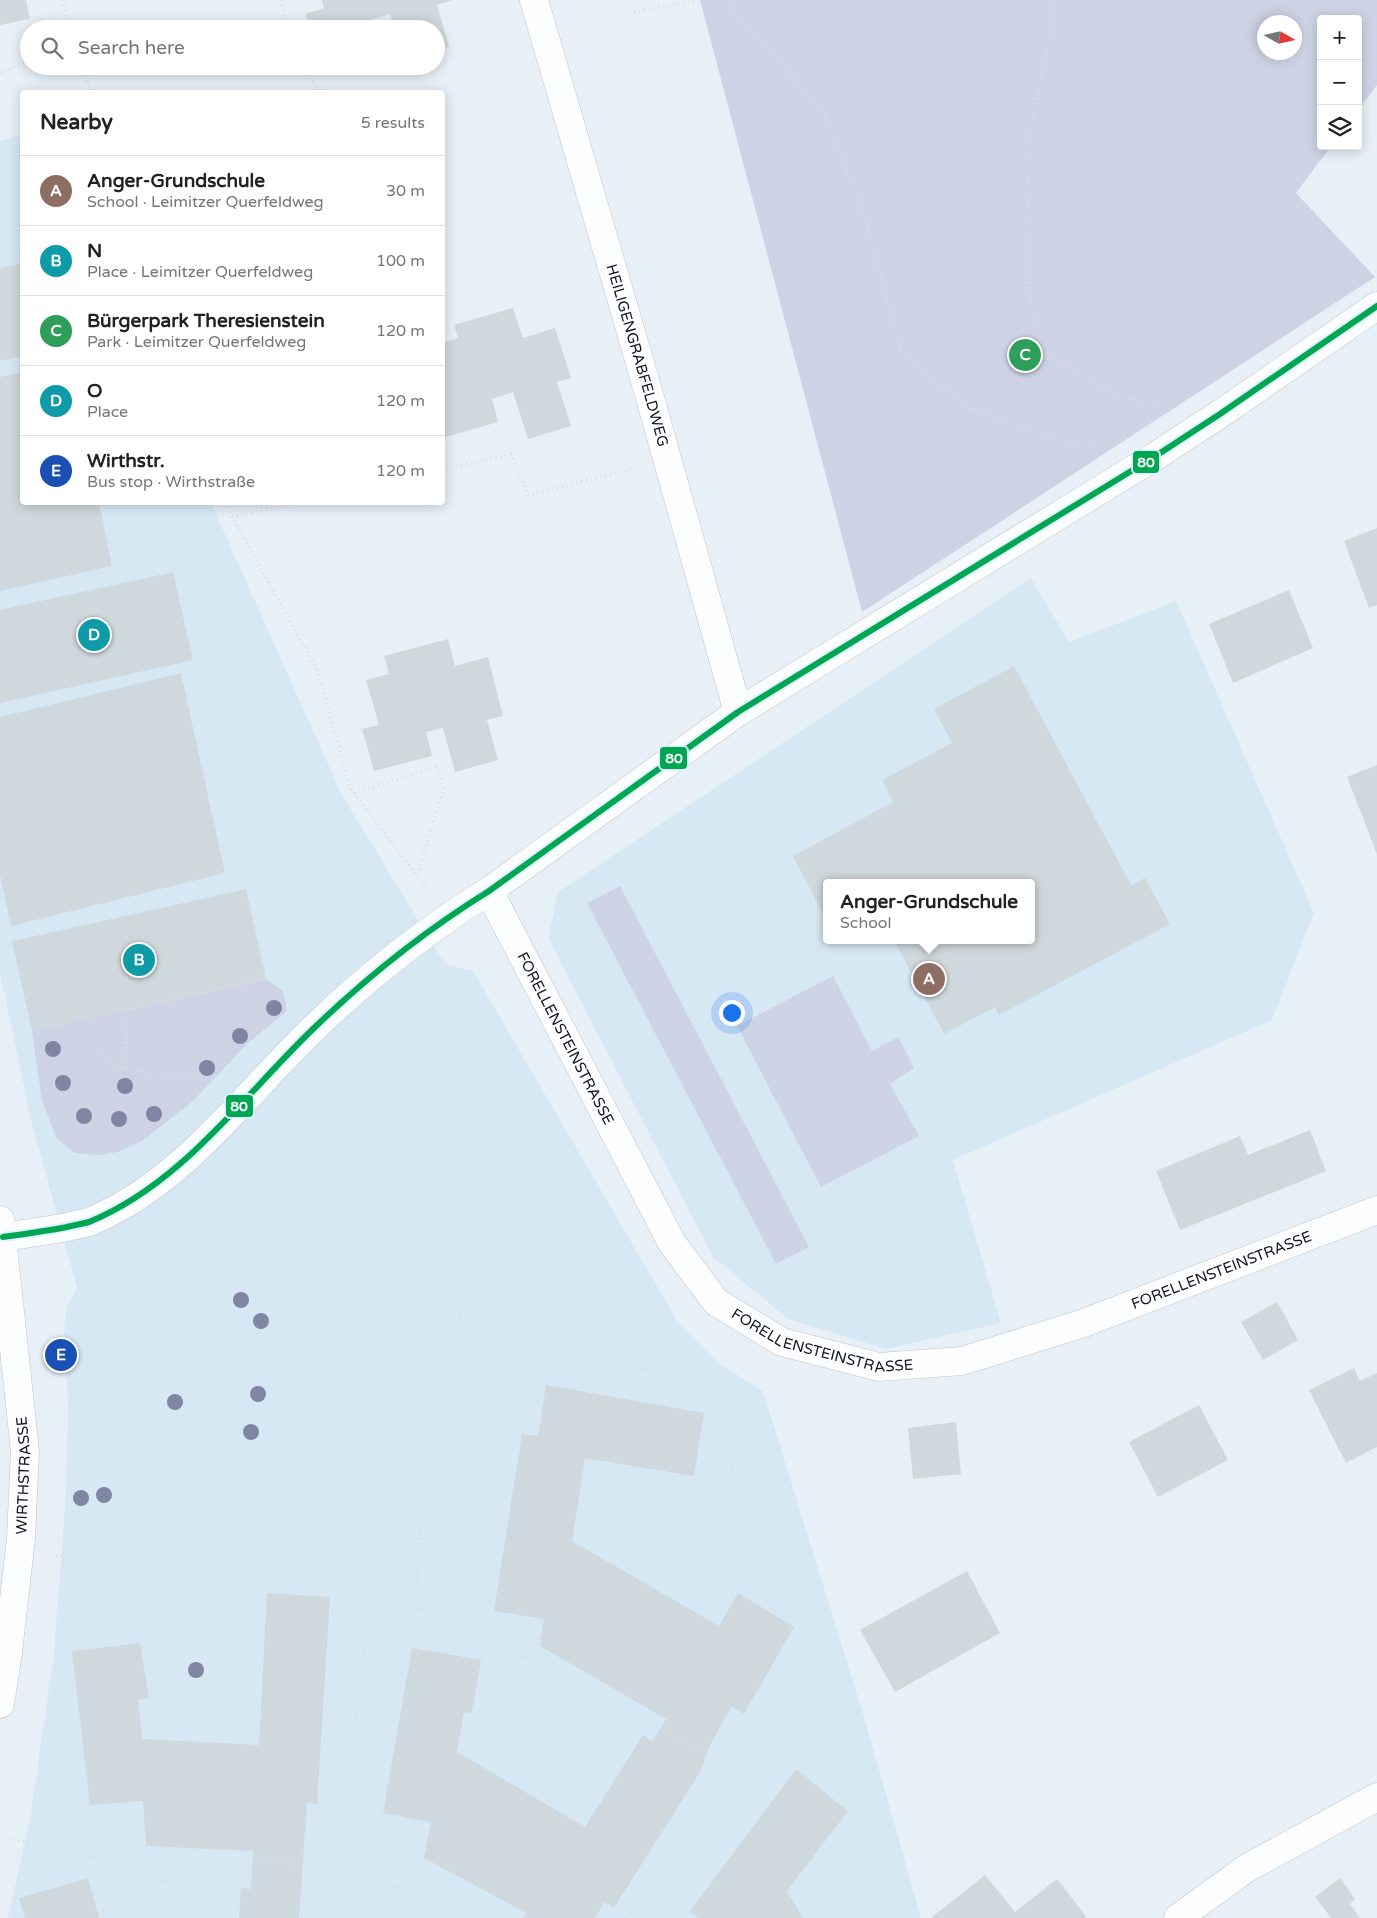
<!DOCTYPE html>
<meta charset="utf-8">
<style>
body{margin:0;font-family:"Varela Round",sans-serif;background:#f2f2f2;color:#222}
.controls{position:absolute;right:15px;top:15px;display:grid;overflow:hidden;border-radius:5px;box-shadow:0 2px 12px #0003}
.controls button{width:45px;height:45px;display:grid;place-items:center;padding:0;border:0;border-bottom:1px solid #e0e0e0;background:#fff;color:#222;font:25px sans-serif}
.compass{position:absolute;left:1257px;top:15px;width:45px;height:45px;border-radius:50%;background:#fff;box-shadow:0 2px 12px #0003;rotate:99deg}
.you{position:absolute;left:731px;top:1012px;width:18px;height:18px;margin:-12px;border:4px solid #fff;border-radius:50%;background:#1a73e8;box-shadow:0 0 0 8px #1a73e833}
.badge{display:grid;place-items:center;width:32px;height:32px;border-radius:50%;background:#5b6267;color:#fff;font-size:16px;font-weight:700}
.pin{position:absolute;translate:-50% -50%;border:2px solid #fff;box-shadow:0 1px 5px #0006}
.popup{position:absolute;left:823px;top:879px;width:212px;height:65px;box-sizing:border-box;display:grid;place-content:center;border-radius:5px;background:#fff;filter:drop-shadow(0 1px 4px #0005);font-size:16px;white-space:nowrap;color:#767676}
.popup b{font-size:19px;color:#222}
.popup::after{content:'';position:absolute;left:50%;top:100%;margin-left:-10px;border:10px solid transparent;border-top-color:#fff}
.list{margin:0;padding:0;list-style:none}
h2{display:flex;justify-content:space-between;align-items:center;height:65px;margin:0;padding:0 20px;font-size:21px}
h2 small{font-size:16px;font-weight:400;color:#767676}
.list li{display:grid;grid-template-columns:32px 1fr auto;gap:15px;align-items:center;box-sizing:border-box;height:70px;padding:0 20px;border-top:1px solid #e0e0e0}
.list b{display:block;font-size:19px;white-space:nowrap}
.list p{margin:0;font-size:16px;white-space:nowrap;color:#767676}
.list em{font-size:16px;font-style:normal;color:#767676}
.icon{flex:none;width:28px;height:28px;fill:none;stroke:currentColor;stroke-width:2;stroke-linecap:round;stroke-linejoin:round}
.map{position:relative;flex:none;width:1377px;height:1918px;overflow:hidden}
.search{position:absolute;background:#fff;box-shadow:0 2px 12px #0003;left:20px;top:20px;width:425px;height:55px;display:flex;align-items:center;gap:12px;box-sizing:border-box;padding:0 18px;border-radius:28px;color:#767676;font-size:19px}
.panel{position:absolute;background:#fff;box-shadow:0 2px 12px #0003;left:20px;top:90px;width:425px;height:415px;border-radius:5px}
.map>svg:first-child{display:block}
.built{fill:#d7e8f5;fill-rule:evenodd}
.green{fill:#cdd3e4;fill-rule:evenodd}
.building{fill:#cfd8dc}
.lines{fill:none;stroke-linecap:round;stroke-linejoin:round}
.minor-casing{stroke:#bfc6cc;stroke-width:29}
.path{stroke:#dadddf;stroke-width:3;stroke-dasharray:1 4;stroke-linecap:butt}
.minor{stroke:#fbfdfe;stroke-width:28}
.bus-1-casing{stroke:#e0f1fe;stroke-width:10}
.bus-1{stroke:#00a651;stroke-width:6}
.tree{fill:#8085a3}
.labels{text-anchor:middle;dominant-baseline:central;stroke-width:4;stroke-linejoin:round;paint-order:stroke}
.street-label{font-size:15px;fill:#10161a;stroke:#e0f1fe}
.line-badge{stroke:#e0f1fe;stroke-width:2}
.badge-label{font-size:14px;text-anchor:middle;font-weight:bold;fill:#fff}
</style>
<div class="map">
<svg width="1377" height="1918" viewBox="0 0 1377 1918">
<rect width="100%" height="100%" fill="#e7f0f7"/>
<g class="built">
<path d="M22,135V502L211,503L342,795L445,964L473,971L678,1322L717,1362L763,1391L865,1720L921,1918H8L31,1813L54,1654L66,1494L68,1402L64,1333L67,1307L77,1288L31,1120L0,973V141Z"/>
<path d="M1031,578L1069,642L1176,601L1314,913L1272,1020L953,1160L1001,1323L886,1349L788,1319L713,1257L548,938L558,892ZM826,883H1032V940H826Z"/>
</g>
<g class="green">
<path d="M700,0H1377V85L1358,110V19H1321V146H1331L1296,193L1375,277L862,612ZM1264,22H1294V52H1264Z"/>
<path d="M620,886L809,1247L776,1264L587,903Z"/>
<path d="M833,976L872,1051L898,1037L914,1068L890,1084L919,1136L821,1187L737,1026Z"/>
<path d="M266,979L283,991L287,1011L248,1043L193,1101L142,1141L118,1152L98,1155L75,1153L57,1139L42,1101L32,1031Z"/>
</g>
<g class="building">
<path d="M0,0H26L30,19L0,25Z"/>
<path d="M322,0H453L437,5L449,47L436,51V29H394L390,14L370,20L373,29H310L305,14L324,8Z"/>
<path d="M22,263V356L0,361V268Z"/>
<path d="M513,308L523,338L555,328L571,378L557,382L571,426L528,439L513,392L492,399L498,422L442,438V343L458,338L454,325Z"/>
<path d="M22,372V502H99L112,566L0,591V377Z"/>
<path d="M1377,528V605L1369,608L1344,541Z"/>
<path d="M173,572L193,660L0,703V610Z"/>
<path d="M1289,590L1313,648L1233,683L1209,624Z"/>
<path d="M448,639L455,666L488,657L503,716L487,720L498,760L455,772L443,728L426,732L432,756L374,771L362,729L379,725L366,680L389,674L384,656Z"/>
<path d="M1014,666L1131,885L1145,878L1170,924L999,1015L995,1007L944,1034L894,940H1032V883H826V920L793,856L893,802L882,780L952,743L934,709Z"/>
<path d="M181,673L225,873L11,926L0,875V717Z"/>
<path d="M1377,765V854L1347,777Z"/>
<path d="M246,889L266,979L32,1031L12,941Z"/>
<path d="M1310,1130L1326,1171L1180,1230L1156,1171L1240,1136L1248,1155Z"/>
<path d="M1277,1302L1298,1340L1263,1360L1241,1322Z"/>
<path d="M1354,1368L1360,1381L1377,1373V1447L1346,1463L1309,1390Z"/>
<path d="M546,1385L704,1413L694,1476L585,1458L572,1541L719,1626L738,1593L794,1627L744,1714L731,1707L710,1745L700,1772L614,1908L604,1902L595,1918H523L526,1913L424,1858L431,1822L383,1813L412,1648L481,1660L472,1713L464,1712L457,1752L585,1827L643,1735L652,1742L666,1719L540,1646L544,1619L494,1611L522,1434L538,1436Z"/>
<path d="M1199,1405L1228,1460L1158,1497L1129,1442Z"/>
<path d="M956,1422L961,1474L913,1479L908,1428Z"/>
<path d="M967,1571L1000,1633L895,1692L860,1630Z"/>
<path d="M267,1593L330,1597L317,1804L307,1803L299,1918H239L241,1888L251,1889L253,1851L146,1846L143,1801L90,1805L72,1651L140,1643L149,1698L138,1700L142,1739L259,1745Z"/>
<path d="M796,1769L848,1811L787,1891L803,1918H698L690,1911Z"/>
<path d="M985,1875L1015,1912L1057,1879L1086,1916L1084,1918H931Z"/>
<path d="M88,1878L99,1918H25L19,1898Z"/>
<path d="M1340,1878L1355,1899L1350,1904L1360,1918H1331L1315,1897Z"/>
</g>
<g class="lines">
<g class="minor-casing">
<g id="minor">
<path id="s1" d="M534,0L647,387L738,712"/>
<path id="s2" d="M489,891L672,1243L716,1302L782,1342L879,1367L962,1361L1084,1323L1377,1210"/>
<path d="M3,1237C24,1234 46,1231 67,1227C74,1225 82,1224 89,1222C182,1184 243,1096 314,1028C367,977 426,930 489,891L738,712L1154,457L1220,414L1377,306"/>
<path id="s3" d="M0,1704L8,1652L21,1538L25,1451L0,1220"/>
<path d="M1178,1918L1247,1868L1377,1797"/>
</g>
</g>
<g class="path">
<path d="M63,0L70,29"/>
<path d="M281,0L287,29"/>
<path d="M725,0L824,113L865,217L901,351L965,406L1051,437L1100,447"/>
<path d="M1056,0L1029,138L1026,273L1041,352L1118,396L1166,405"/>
<path d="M634,12L695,0"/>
<path d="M82,66L91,92"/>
<path d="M300,66L321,92"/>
<path d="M0,73L29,60"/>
<path d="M442,470L511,454L528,495L632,469"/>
<path d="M227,502L232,517L318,671L350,788L427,888"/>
<path d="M232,517L300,502"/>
<path d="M0,598L111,570L195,552"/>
<path d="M0,709L151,674"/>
<path d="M354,793L437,766L444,789L417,874"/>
<path d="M323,900L359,941"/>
<path d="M266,979L332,910"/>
<path d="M94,1047L106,1060L123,1068L174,1077L214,1079"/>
<path d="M123,1068L127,1037L122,1011L266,979L246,889"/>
<path d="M479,1266L516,1314L537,1336L565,1353L596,1362L683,1377L703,1389L713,1405L724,1434L739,1501L752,1524L795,1574L808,1593L814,1620L813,1646L805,1668L780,1701L761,1719L742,1730L701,1821L656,1889L627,1918"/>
<path d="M439,1274L471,1283"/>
<path d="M641,1369L644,1332L655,1282"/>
<path d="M418,1378L442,1382"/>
<path d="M396,1491L423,1495"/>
<path d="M261,1549C294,1561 331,1562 356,1589C362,1596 367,1606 373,1615L362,1658L353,1740L344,1796L333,1824L324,1860"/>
<path d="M56,1556L85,1560"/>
<path d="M417,1609C416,1546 423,1485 435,1424C441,1391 447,1359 457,1327C461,1313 465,1298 471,1284C482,1254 505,1230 503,1196C502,1175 482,1169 465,1165"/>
<path d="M373,1615C387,1611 403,1606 418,1609C434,1612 447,1623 462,1631C475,1638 489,1644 504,1649C513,1653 523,1655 531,1662C542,1673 545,1694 560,1702C582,1714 610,1710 634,1718C666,1729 694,1750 727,1762"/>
<path d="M524,1657L535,1640L542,1637"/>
<path d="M726,1715L742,1730"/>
<path d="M306,1815L322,1817L333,1824"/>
<path d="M13,1839L95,1858L133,1878L157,1882L180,1880L234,1865L263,1863L306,1864L324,1860L341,1863L359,1874L371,1889L387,1886L408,1888L442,1909L474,1918"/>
<path d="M95,1858L118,1834L128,1802"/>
<path d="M408,1888L415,1874L431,1862"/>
<path d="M125,1900L126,1918"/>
<path d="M103,1911L125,1900L133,1878"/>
<path d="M599,1911L605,1918"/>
<path d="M348,1918L360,1906L371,1889"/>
</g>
<use href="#minor" class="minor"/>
<g class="bus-1-casing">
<path id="bus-1" d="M3,1237C24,1234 46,1231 67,1227C74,1225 82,1224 89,1222C182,1184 243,1096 314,1028C367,977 426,930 489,891L738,712L1154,457L1220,414L1377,306"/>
</g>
<use href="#bus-1" class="bus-1"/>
</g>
<g class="tree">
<circle cx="274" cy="1008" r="8"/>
<circle cx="240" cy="1036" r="8"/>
<circle cx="53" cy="1049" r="8"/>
<circle cx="207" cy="1068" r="8"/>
<circle cx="63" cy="1083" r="8"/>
<circle cx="125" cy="1086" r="8"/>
<circle cx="154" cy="1114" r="8"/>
<circle cx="84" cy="1116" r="8"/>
<circle cx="119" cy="1119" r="8"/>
<circle cx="241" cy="1300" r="8"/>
<circle cx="261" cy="1321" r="8"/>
<circle cx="258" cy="1394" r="8"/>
<circle cx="175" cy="1402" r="8"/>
<circle cx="251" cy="1432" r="8"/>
<circle cx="104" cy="1495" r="8"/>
<circle cx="81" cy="1498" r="8"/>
<circle cx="196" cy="1670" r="8"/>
</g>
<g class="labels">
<g class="street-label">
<text stroke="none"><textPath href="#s1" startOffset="370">HEILIGENGRABFELDWEG</textPath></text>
<text stroke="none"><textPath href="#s2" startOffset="166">FORELLENSTEINSTRASSE</textPath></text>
<text stroke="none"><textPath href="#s2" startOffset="1006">FORELLENSTEINSTRASSE</textPath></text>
<text stroke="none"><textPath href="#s2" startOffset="586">FORELLENSTEINSTRASSE</textPath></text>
<text stroke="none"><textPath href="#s3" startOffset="230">WIRTHSTRASSE</textPath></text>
</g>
</g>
<g class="line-badge">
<rect x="1132" y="450" width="28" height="24" rx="5" fill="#00a651"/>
<rect x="659" y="746" width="29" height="24" rx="5" fill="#00a651"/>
<rect x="225" y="1094" width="29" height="24" rx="5" fill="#00a651"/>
</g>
<g class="badge-label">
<text x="1146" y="467">80</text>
<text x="674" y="763">80</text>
<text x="239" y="1111">80</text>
</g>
</svg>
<div class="controls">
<button>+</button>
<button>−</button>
<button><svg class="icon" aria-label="layers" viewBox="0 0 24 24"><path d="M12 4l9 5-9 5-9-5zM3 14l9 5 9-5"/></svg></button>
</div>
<svg class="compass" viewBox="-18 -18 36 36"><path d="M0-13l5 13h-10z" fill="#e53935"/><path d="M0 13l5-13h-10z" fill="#767676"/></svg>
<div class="you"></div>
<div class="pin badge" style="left:929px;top:979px;background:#8d6e63">A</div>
<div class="popup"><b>Anger-Grundschule</b>School</div>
<div class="pin badge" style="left:139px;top:960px;background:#0f9aa8">B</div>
<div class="pin badge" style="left:1025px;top:355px;background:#2e9e5b">C</div>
<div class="pin badge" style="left:94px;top:635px;background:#0f9aa8">D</div>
<div class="pin badge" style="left:61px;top:1355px;background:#1a4fb4">E</div>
<div class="search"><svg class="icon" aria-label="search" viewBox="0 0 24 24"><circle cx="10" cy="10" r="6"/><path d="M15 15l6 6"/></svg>Search here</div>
<section class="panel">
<h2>Nearby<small>5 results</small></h2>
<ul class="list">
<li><span class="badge" style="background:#8d6e63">A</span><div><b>Anger-Grundschule</b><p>School · Leimitzer Querfeldweg</p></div><em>30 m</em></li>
<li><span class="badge" style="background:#0f9aa8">B</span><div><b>N</b><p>Place · Leimitzer Querfeldweg</p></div><em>100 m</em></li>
<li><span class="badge" style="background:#2e9e5b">C</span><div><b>Bürgerpark Theresienstein</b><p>Park · Leimitzer Querfeldweg</p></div><em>120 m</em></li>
<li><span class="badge" style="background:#0f9aa8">D</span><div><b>O</b><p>Place</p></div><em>120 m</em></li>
<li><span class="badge" style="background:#1a4fb4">E</span><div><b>Wirthstr.</b><p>Bus stop · Wirthstraße</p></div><em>120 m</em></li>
</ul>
</section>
</div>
